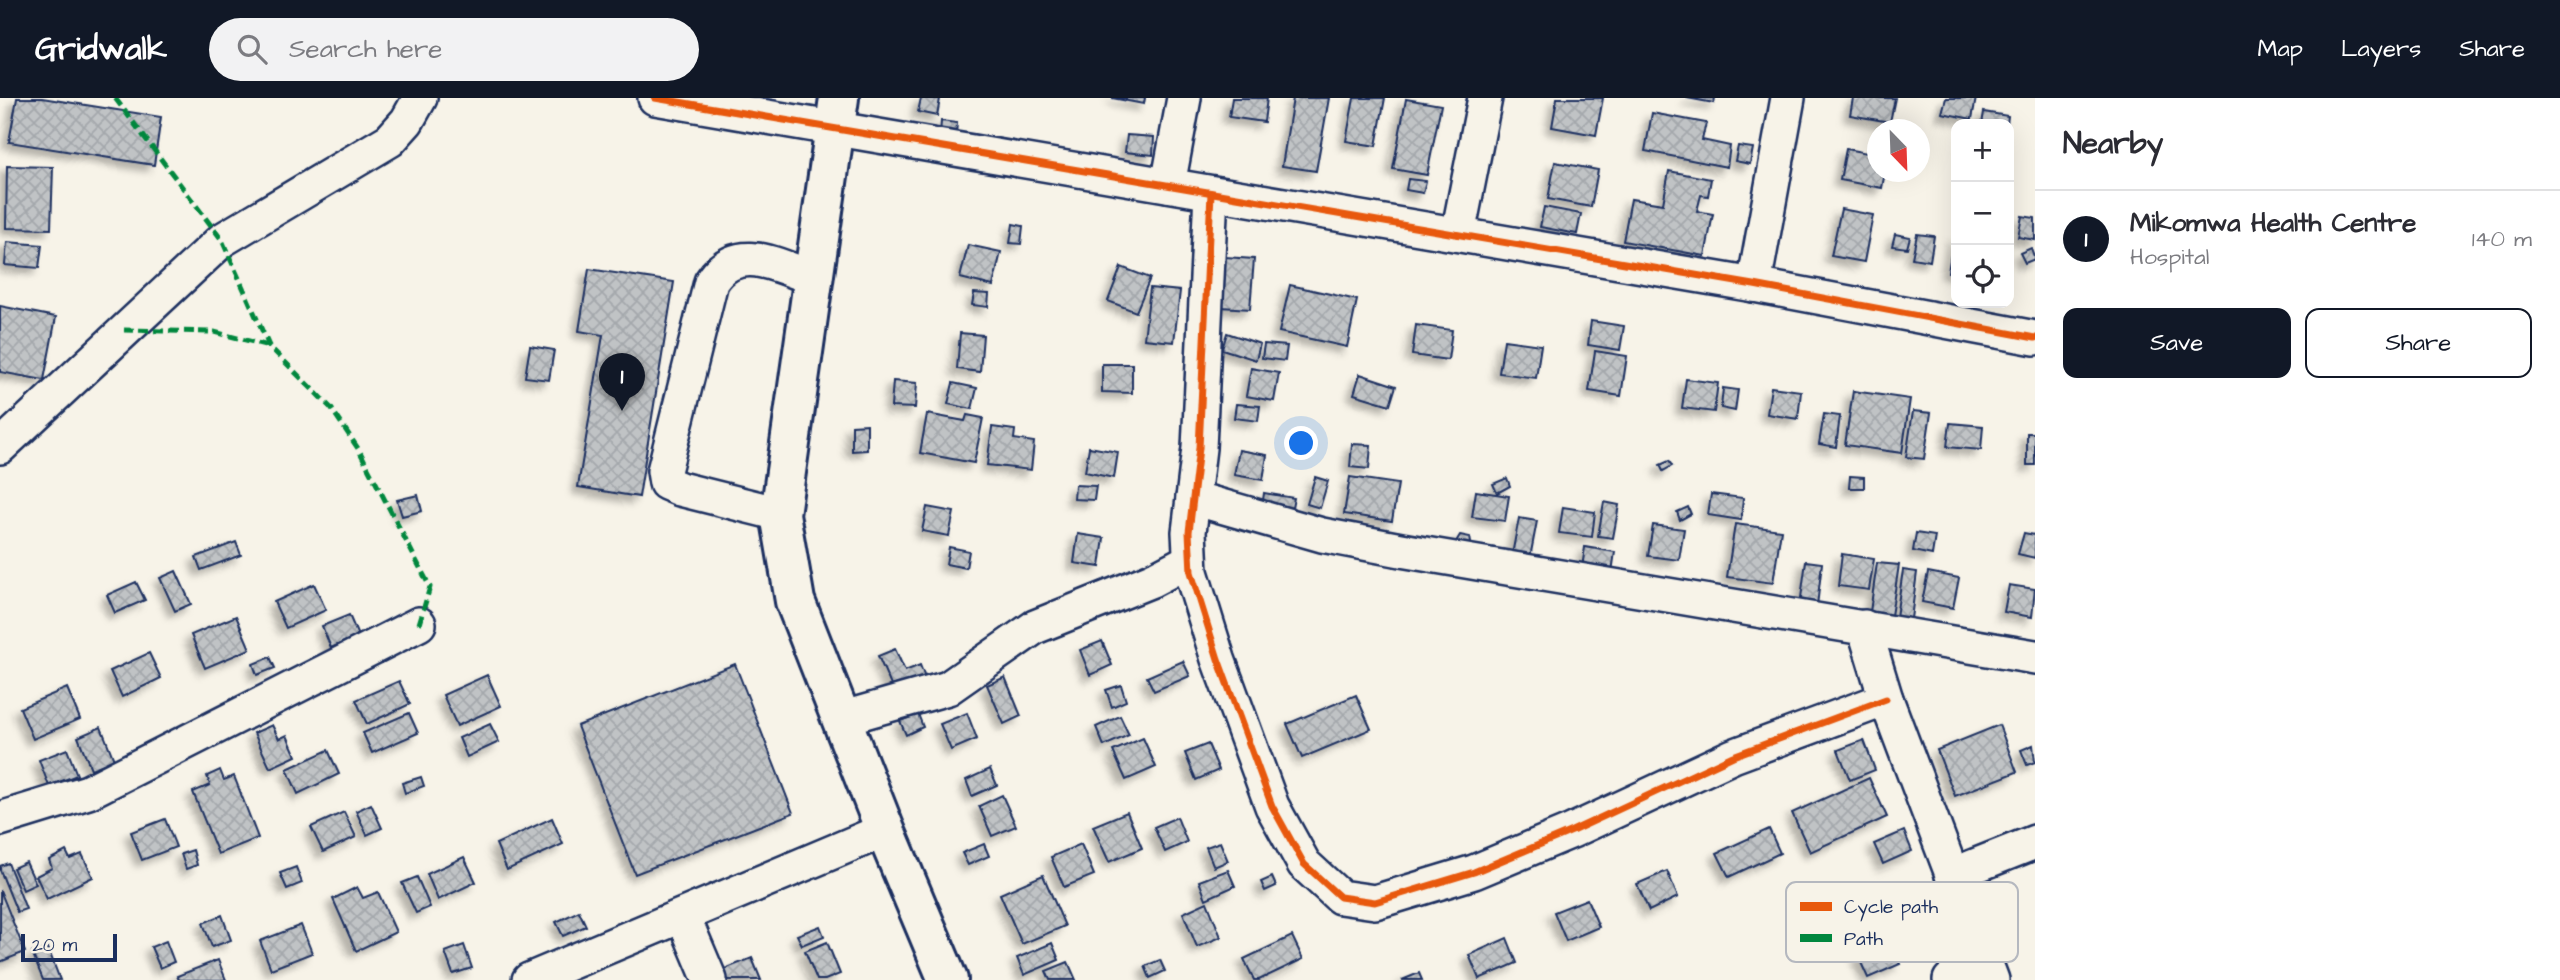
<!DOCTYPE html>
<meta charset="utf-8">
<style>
body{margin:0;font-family:"Architects Daughter",sans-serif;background:#f2f2f3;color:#2b2b33}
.controls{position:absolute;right:21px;top:21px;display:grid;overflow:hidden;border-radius:14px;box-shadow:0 7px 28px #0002}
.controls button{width:63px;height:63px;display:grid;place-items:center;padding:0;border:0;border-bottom:2px solid #e1e1e2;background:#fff;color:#2b2b33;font:35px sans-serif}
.compass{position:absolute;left:1867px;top:21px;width:63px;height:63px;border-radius:50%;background:#fff;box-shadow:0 7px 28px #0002;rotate:157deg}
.scale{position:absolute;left:21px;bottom:18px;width:96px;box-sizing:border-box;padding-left:7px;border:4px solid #1b2f5e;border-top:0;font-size:19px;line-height:24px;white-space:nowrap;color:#1b2f5e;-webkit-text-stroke:5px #f7f3e8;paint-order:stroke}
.you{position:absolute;left:1302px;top:346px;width:24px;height:24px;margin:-18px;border:5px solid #fff;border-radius:50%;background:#1a73e8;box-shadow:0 0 0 10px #1a73e833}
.badge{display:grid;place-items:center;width:46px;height:46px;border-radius:50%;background:#111827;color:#fff;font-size:23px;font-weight:700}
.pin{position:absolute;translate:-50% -58px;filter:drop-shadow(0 2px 4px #0008)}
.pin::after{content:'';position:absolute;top:37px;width:24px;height:21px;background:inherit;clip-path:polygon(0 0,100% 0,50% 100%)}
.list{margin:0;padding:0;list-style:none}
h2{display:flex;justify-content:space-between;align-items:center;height:91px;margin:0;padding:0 28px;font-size:30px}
h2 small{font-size:23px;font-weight:400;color:#7c7c81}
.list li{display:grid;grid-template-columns:46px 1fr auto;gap:21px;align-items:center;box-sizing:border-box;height:98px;padding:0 28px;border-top:2px solid #e1e1e2}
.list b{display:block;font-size:26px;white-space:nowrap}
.list p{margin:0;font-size:23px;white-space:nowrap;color:#7c7c81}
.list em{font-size:23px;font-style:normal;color:#7c7c81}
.actions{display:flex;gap:14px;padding:21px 28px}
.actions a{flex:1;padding:16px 0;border:2px solid #111827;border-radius:14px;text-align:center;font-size:24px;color:#111827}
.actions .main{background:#111827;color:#fff}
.icon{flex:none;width:38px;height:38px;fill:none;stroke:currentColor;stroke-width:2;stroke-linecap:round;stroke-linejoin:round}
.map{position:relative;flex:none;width:2035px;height:882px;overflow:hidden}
header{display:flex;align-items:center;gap:42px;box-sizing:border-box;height:98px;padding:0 35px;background:#111827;color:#fff}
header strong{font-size:33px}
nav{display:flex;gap:38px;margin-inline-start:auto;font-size:24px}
.search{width:490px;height:63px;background:#f2f2f3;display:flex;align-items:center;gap:18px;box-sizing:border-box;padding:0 24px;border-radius:38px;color:#7c7c81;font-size:26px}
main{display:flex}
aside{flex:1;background:#fff}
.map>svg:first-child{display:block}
.building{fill:url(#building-cross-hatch);stroke:#1b2f5e;stroke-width:2;filter:url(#shadow)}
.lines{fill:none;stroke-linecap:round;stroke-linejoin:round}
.minor-casing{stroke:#1b2f5e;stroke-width:38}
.secondary-casing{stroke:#1b2f5e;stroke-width:44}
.minor{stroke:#f7f3e8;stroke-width:33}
.secondary{stroke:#f7f3e8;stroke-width:38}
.quiet{stroke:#00873e;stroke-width:5;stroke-dasharray:10 5;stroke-linecap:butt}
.cycleway-casing{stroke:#f7f3e8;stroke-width:11}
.cycleway{stroke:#e8590c;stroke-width:7}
.key{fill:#f7f3e8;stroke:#b5b8bf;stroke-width:2}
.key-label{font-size:19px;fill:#1b2f5e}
</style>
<header>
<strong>Gridwalk</strong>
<div class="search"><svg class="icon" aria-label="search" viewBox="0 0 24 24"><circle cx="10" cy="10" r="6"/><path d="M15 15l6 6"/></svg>Search here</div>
<nav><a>Map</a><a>Layers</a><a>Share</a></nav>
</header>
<main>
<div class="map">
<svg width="2035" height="882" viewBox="0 0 2035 882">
<defs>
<pattern id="building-cross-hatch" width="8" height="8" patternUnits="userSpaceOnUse" patternTransform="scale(1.75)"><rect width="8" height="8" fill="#c0c3c5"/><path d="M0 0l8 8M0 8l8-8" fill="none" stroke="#a4a8ac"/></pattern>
<filter id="shadow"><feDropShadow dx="-6" dy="6" stdDeviation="3.5" flood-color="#0004"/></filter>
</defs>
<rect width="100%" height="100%" fill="#f7f3e8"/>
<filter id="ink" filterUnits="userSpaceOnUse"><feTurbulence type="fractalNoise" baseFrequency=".0143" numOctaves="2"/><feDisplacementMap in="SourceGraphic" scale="14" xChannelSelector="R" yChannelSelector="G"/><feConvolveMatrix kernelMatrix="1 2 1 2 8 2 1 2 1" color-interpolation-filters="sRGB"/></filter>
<g filter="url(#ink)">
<g class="building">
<path d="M17,0H42L161,19L154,67L9,44Z"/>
<path d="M921,0L940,1L937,18L918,14Z"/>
<path d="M1112,0H1145L1144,6Z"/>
<path d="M1232,0H1267L1264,24L1229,19Z"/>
<path d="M1293,0H1329L1316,73L1282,68Z"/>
<path d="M1354,0H1385L1376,48L1346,43Z"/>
<path d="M1557,0H1603L1596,37L1552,29Z"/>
<path d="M1687,0H1715L1714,5Z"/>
<path d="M1853,0H1895L1890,24L1850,17Z"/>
<path d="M1946,0H1976L1972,21L1942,15Z"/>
<path d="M1406,1L1441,7L1427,77L1393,71Z"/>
<path d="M1984,14L2008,18L2007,26H1982Z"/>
<path d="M1652,15L1706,25L1702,42L1730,48L1727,69L1645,53Z"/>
<path d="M941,23L957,25L956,37L940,36Z"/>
<path d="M1127,37L1154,39L1153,57L1125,54Z"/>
<path d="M1738,48L1753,50L1750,66L1735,63Z"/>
<path d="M1846,51L1878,57V74H1885L1882,90L1840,82Z"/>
<path d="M1555,64L1598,72L1591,109L1548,101Z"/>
<path d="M7,68L53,69L51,131L6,130Z"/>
<path d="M1669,73L1711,81L1708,98L1701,97L1697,113L1713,116L1705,158L1623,143L1631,101L1663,106Z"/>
<path d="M1408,81L1426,83L1423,95L1406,92Z"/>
<path d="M1544,109L1581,116L1577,136L1540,129Z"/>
<path d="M1841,111L1873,117L1864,164L1831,158Z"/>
<path d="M2022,118L2035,120V142L2018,139Z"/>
<path d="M1013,126L1023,128L1021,146L1010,145Z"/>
<path d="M1895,136L1910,139L1907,150L1892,148Z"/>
<path d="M1917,136L1934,138L1930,163L1912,160Z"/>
<path d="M1954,139H1956V176L1948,174Z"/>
<path d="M7,144L42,147L39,170L5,167Z"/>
<path d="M968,147L1001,154L993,188L960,180Z"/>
<path d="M2031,150L2035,161L2025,165L2020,155Z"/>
<path d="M1225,159L1254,161L1250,211L1221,209Z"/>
<path d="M1121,169L1150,180L1136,214L1108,203Z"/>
<path d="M589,171L674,184L639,399L578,389L603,237L579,233Z"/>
<path d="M1290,187L1357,202L1347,249L1279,234Z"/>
<path d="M1150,190L1180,193L1174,244L1144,241Z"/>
<path d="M974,195L989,196L988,209L972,207Z"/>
<path d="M0,208L56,219L44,282L0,274Z"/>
<path d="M1591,223L1624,228L1620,252L1588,247Z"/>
<path d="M1416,227L1452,232L1448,262L1412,257Z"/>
<path d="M960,235L983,237L980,274L957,271Z"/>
<path d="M1227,235L1260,246L1256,262L1222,251Z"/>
<path d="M1504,242L1541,247L1536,280L1499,275Z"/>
<path d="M1264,246L1287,248L1285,263L1262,260Z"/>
<path d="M530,248L554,252L549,282L525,279Z"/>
<path d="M1595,253L1627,258L1621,298L1589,293Z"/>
<path d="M1102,266H1132V295L1102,294Z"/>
<path d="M1251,270L1279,275L1274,303L1246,298Z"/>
<path d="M1360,276L1396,288L1390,307L1354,296Z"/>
<path d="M1686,281L1718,285L1714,314L1682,310Z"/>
<path d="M893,283L917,285L915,310L891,309Z"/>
<path d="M953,285L977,290L972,311L948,306Z"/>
<path d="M1771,289L1801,293L1798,321L1767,316Z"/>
<path d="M1723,290L1738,292L1735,313L1721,310Z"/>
<path d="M1853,293L1910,301L1902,355L1845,347Z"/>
<path d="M1236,306L1260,308L1258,323L1234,320Z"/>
<path d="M1913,313L1931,315L1924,361L1906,359Z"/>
<path d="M927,316L965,323L967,317L983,320L974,365L920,355Z"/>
<path d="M1824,316L1840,318L1836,349L1819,346Z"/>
<path d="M1950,325L1983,328L1981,352L1947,349Z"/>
<path d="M867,326V352L852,353V327Z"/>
<path d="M992,329L1015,332L1014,341L1034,344L1031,372L987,367Z"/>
<rect x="2027" y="335" width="8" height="32"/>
<path d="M1352,346L1371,347L1369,371L1350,369Z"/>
<path d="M1089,349L1118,354L1114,380L1085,374Z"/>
<path d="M1239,352L1267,357L1263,382L1234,377Z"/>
<path d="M1669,363L1672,368L1663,373L1660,367Z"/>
<path d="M1850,378L1864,379V390H1849Z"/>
<path d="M1315,379L1328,383L1320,410L1307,406Z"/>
<path d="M1350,379L1398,386L1392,423L1344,416Z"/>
<path d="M1507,380L1510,388L1497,395L1493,386Z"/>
<path d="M1075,387L1096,388L1094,402L1074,401Z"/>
<path d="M1476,393L1509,398L1505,423L1472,419Z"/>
<path d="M1264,395L1294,400L1291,415L1262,410Z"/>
<path d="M1711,396L1743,400L1741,422L1708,417Z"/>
<path d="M418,397L422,413L402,418L397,402Z"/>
<path d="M1604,404L1619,407L1613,440L1598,438Z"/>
<path d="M927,409L954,414L949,438L922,433Z"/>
<path d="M1563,409L1595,414L1592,439L1559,435Z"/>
<path d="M1688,409L1691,416L1680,422L1677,414Z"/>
<path d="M1519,420L1537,423L1529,465L1511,462Z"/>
<path d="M1735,426L1781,432L1773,485L1727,479Z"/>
<path d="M1653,427L1684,431L1679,462L1648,458Z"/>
<path d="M1916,435L1935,438L1932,457L1913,453Z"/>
<path d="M2024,435L2035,437V460L2018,456Z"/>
<path d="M1078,436L1104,440L1100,469L1074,465Z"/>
<path d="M1460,437L1470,439L1471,445L1467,450L1457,448V442Z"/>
<path d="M236,444L241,457L201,472L196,459Z"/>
<path d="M949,449L969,453L966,470L946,466Z"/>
<path d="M1585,449L1615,454L1612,474L1582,470Z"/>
<path d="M1842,456L1874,461L1869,492L1838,488Z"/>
<path d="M1806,463L1822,465L1817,508L1800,507Z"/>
<path d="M1877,465L1899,467L1890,524L1869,521Z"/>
<path d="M1903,472L1917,474L1911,521L1896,519Z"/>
<path d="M176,473L191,506L175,513L160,480Z"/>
<path d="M1928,474L1959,480L1953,510L1922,504Z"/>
<path d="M136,484L145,502L115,515L107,497Z"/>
<path d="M314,486L326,512L286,530L274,504Z"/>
<path d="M2009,487L2035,491L2032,519L2004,514Z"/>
<path d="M349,517L358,538L331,550L322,528Z"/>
<path d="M236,518L250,551L205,570L191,537Z"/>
<path d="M1102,543L1112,567L1090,577L1080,552Z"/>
<path d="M895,551L905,573L920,567L927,585L896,599L878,558Z"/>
<path d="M149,555L161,580L122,599L110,573Z"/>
<path d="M270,559L275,570L257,577L253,566Z"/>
<path d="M1183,563L1190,578L1154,593L1147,579Z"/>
<path d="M735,566L793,715L635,776L577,628Z"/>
<path d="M487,577L501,608L457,628L443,597Z"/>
<path d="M1005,579L1021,618L1004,626L987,587Z"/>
<path d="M399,583L410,606L367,626L356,602Z"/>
<path d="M1121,587L1126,603L1112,609L1106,592Z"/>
<path d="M67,590L80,621L33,641L20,610Z"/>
<path d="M1356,597L1371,631L1302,660L1287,626Z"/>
<path d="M409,615L418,635L372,655L363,635Z"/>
<path d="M967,615L977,641L951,652L940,626Z"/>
<path d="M918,616L923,629L906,637L900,623Z"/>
<path d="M1120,618L1129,637L1104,648L1096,629Z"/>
<path d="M490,626L499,644L467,659L459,640Z"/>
<path d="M272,627L279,641L287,637L296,658L270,670L254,635Z"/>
<path d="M1999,627L2017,674L1955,698L1937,652Z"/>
<path d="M101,629L114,662L91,671L78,639Z"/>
<path d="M1143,640L1156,669L1126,682L1113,653Z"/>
<path d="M1864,642L1875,672L1850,682L1838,652Z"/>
<path d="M1208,646L1219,672L1196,682L1185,655Z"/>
<path d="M2033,647L2035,664L2027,667L2021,652Z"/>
<path d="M67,651L77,677L49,688L39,662Z"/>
<path d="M328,652L339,676L298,696L287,671Z"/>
<path d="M990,671L997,687L972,698L966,682Z"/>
<path d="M220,672L224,682L234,678L258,740L218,756L193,694L210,687L207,678Z"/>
<path d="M421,679L424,688L405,695L402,685Z"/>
<path d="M1869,680L1887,719L1810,754L1792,715Z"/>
<path d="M1002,697L1016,728L992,738L979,708Z"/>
<path d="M371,706L382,730L367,737L356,713Z"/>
<path d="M344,714L356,739L323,754L311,729Z"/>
<path d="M1127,714L1142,750L1109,764L1093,728Z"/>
<path d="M1177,719L1187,744L1165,754L1154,729Z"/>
<path d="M552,720L563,746L507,772L496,746Z"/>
<path d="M165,721L176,749L142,762L131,734Z"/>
<path d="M1769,731L1780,755L1729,779L1717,755Z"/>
<path d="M1904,733L1912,753L1883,766L1874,746Z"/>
<path d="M1220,744L1228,763L1214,769L1206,749Z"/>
<path d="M984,746L989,758L968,767L962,755Z"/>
<path d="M1081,746L1094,777L1064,789L1051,759Z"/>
<path d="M193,752L197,767L186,771L181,756Z"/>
<path d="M66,753L70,761L82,756L93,779L47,801L36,778L52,770L49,762Z"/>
<path d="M464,759L476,784L438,802L427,776Z"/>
<path d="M26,764L36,786L23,792L13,770Z"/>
<path d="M8,765L26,811L17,814L0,772V768Z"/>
<path d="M296,769L302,785L287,791L280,775Z"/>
<path d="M1228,772L1235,788L1206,801L1199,783Z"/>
<path d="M1667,773L1678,799L1649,813L1637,786Z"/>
<path d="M1043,777L1065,828L1022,846L1000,796Z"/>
<path d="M417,779L430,809L416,815L402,785Z"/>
<path d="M1272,779L1276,788L1265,793L1261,784Z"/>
<path d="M357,789L363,800L378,794L396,834L356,853L333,801Z"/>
<path d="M0,792L25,854L0,864Z"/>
<path d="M1587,801L1599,829L1566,843L1554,814Z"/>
<path d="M1207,804L1221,839L1197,849L1183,815Z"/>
<path d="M579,813L586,828L563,838L556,824Z"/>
<path d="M222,817L231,842L212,849L203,825Z"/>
<path d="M301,827L312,855L271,871L260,843Z"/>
<path d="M820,828L824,838L802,847L797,837Z"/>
<path d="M1292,838L1303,861L1259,882H1254L1244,861Z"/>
<path d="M1507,840L1517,865L1479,881L1469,857Z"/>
<path d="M166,843L174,864L160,870L151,849Z"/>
<path d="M827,844L840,876L825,882H817L805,853Z"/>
<path d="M1890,844L1900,866L1868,880L1858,858Z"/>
<path d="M1052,845L1059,862L1024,877L1017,860Z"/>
<path d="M464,847L472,870L453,876L445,854Z"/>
<path d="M48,850L60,882H43L32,855Z"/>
<path d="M752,860L761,882H726L722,872Z"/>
<path d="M218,862L226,882H179L177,878Z"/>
<path d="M1160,862L1165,873L1150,880L1145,868Z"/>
<path d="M1068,864L1076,882H1050L1046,873Z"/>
<path d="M1419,875L1422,882H1402Z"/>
</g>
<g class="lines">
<g class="minor-casing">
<g id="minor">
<path d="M655,0L1754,187L2035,240"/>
<path d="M1168,87L1184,0"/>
<path d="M1211,95L1199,350L1189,434L1191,474L1218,561L1272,708L1304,766L1340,799L1375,804L1474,774L1572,733L1733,658L1886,601"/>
<path d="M1458,136L1485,0"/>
<path d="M1754,187L1788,0"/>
<path d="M0,349L222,142L390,42L407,23L420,0"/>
<path d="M1193,400L1322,437L1401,452L2035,559"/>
<path d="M780,416L680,391L666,385L664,373L711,184C737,143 778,168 813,180"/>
<path d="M1864,529L1886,601L1992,882"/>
<path d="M840,621L948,590L1035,529L1152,482L1190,462"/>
<path d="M0,721L88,694L419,526"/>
<path d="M1952,777L2035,744"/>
<path d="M683,818L710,882"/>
<path d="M529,882L885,732"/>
<path d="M1950,882L1985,866"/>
</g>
</g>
<g class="secondary-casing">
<path id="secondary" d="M839,0L780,416L795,503L885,732L948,882"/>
</g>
<use href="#minor" class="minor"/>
<use href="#secondary" class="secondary"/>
<g class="quiet">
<path d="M115,0L222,142L269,248L331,310L359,352L430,489L419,526"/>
<path d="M124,232L214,234L269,248"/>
</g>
<g class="cycleway-casing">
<g id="cycleway">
<path d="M655,0L1754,187L2035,240"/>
<path d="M1211,95L1199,350L1189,434L1191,474L1218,561L1272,708L1304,766L1340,799L1375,804L1474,774L1572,733L1733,658L1886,601"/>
</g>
</g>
<use href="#cycleway" class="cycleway"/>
</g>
</g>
<rect x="1786" y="784" width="232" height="80" rx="10" class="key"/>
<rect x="1800" y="804" width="32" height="9" fill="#e8590c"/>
<rect x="1800" y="836" width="32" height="8" fill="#00873e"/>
<g class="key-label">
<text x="1844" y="815">Cycle path</text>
<text x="1844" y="847">Path</text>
</g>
</svg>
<div class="controls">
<button>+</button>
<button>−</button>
<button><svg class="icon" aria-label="locate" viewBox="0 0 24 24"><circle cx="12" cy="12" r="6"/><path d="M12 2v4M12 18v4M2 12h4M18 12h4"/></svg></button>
</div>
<svg class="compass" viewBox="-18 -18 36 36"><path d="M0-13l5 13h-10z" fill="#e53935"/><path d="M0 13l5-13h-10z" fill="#7c7c81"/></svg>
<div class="scale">20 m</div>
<div class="you"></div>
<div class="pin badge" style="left:622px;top:313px">1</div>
</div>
<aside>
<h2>Nearby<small></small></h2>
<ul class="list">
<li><span class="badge">1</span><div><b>Mikomwa Health Centre</b><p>Hospital</p></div><em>140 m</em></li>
</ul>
<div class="actions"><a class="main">Save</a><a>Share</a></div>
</aside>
</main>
